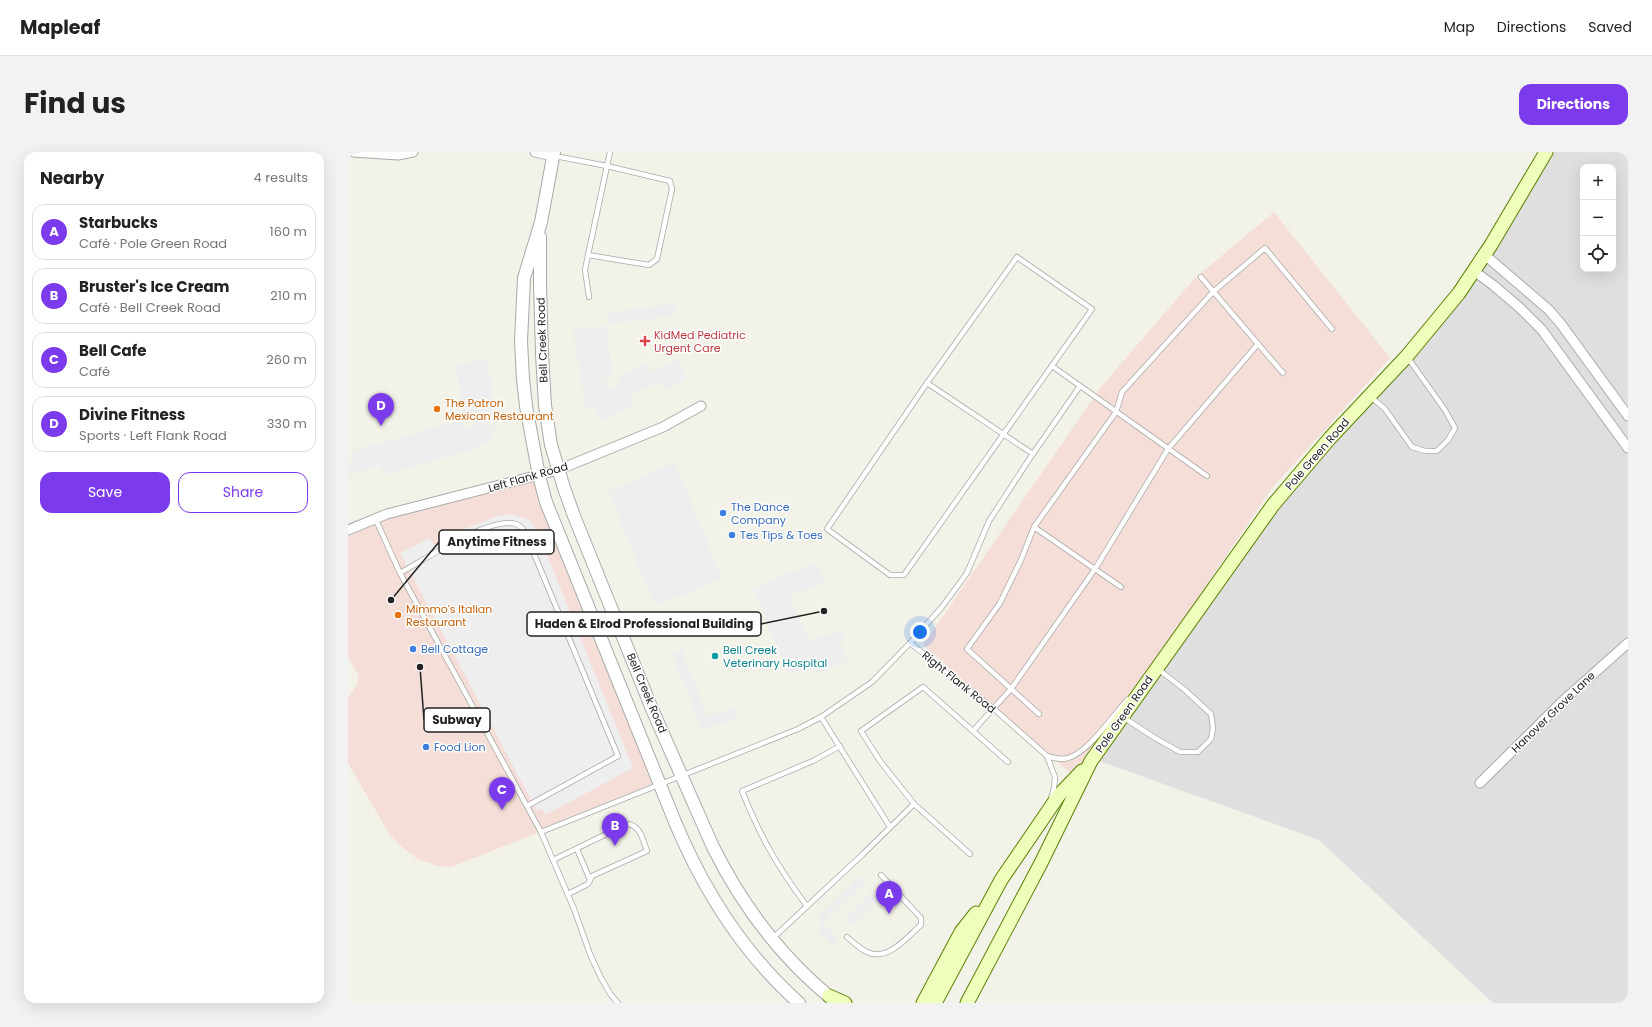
<!DOCTYPE html>
<meta charset="utf-8">
<style>
body{margin:0;font-family:Poppins,sans-serif;background:#f2f2f2;color:#222}
.controls{position:absolute;right:12px;top:12px;display:grid;overflow:hidden;border-radius:8px;box-shadow:0 4px 16px #0002}
.controls button{width:36px;height:36px;display:grid;place-items:center;padding:0;border:0;border-bottom:1px solid #e0e0e0;background:#fff;color:#222;font:20px sans-serif}
.you{position:absolute;left:572px;top:480px;width:14px;height:14px;margin:-10px;border:3px solid #fff;border-radius:50%;background:#1a73e8;box-shadow:0 0 0 6px #1a73e833}
.badge{display:grid;place-items:center;width:26px;height:26px;border-radius:50%;background:#7c3aed;color:#fff;font-size:13px;font-weight:700}
.pin{position:absolute;translate:-50% -33px;filter:drop-shadow(0 1px 2px #0008)}
.pin::after{content:'';position:absolute;top:21px;width:14px;height:12px;background:inherit;clip-path:polygon(0 0,100% 0,50% 100%)}
.list{margin:0;padding:0;list-style:none}
h2{display:flex;justify-content:space-between;align-items:center;height:52px;margin:0;padding:0 16px;font-size:17px}
h2 small{font-size:13px;font-weight:400;color:#767676}
.list li{display:grid;grid-template-columns:26px 1fr auto;gap:12px;align-items:center;box-sizing:border-box;height:56px;margin:0 8px 8px;padding:0 8px;border:1px solid #e0e0e0;border-radius:12px}
.list b{display:block;font-size:15px;white-space:nowrap}
.list p{margin:0;font-size:13px;white-space:nowrap;color:#767676}
.list em{font-size:13px;font-style:normal;color:#767676}
.actions{display:flex;gap:8px;padding:12px 16px}
.actions a{flex:1;padding:9px 0;border:1px solid #7c3aed;border-radius:12px;text-align:center;font-size:14px;color:#7c3aed}
.actions .main{background:#7c3aed;color:#fff}
.icon{flex:none;width:22px;height:22px;fill:none;stroke:currentColor;stroke-width:2;stroke-linecap:round;stroke-linejoin:round}
.map{position:relative;flex:none;width:1280px;height:851px;overflow:hidden;border-radius:12px}
header{display:flex;align-items:center;gap:24px;box-sizing:border-box;height:56px;padding:0 20px;background:#fff;border-bottom:1px solid #e0e0e0}
header strong{font-size:19px}
nav{display:flex;gap:22px;margin-inline-start:auto;font-size:14px}
.intro{display:flex;align-items:center;justify-content:space-between;box-sizing:border-box;height:96px;padding:0 24px}
h1{margin:0;font-size:28px}
.button{padding:10px 18px;border-radius:12px;background:#7c3aed;color:#fff;font-size:14px;font-weight:700}
main{display:flex;gap:24px;padding:0 24px}
aside{flex:1;background:#fff;border-radius:12px;box-shadow:0 4px 16px #0002}
.map>svg:first-child{display:block}
.residential{fill:#e0dfdf;fill-rule:evenodd}
.commercial{fill:#f4ded7}
.parking{fill:#eee}
.lines{fill:none;stroke-linecap:round;stroke-linejoin:round}
.service-casing{stroke:#a9a9a9;stroke-width:6}
.minor-casing{stroke:#a9a9a9;stroke-width:11}
.tertiary-casing{stroke:#a9a9a9;stroke-width:14}
.secondary-casing{stroke:#588200;stroke-width:15}
.service{stroke:#fff;stroke-width:4.5}
.minor{stroke:#fff;stroke-width:9}
.tertiary{stroke:#fff;stroke-width:12}
.secondary{stroke:#edffba;stroke-width:13}
.health-dot{fill:#e0444e;stroke:#fff;stroke-width:1.5}
.food-dot{fill:#e8710a;stroke:#fff;stroke-width:1.5}
.shop-dot{fill:#3f7fe0;stroke:#fff;stroke-width:1.5}
.culture-dot{fill:#0f9aa8;stroke:#fff;stroke-width:1.5}
.labels{text-anchor:middle;dominant-baseline:central;stroke-width:3;stroke-linejoin:round;paint-order:stroke}
.health-label{font-size:11px;fill:#be3a42;stroke:#fff;text-anchor:start}
.street-label{font-size:11px;fill:#222;stroke:#fff}
.food-label{font-size:11px;fill:#c56008;stroke:#fff;text-anchor:start}
.shop-label{font-size:11px;fill:#366cbe;stroke:#fff;text-anchor:start}
.culture-label{font-size:11px;fill:#0d838f;stroke:#fff;text-anchor:start}
.leader{fill:none;stroke:#222;stroke-width:1.5}
.callout-dot{fill:#222;stroke:#fff;stroke-width:1.5}
.callout{fill:#fff;stroke:#222;stroke-width:1.5}
.callout-label{font-size:12px;text-anchor:middle;font-weight:bold;fill:#222}
</style>
<header>
<strong>Mapleaf</strong>
<nav><a>Map</a><a>Directions</a><a>Saved</a></nav>
</header>
<div class="intro"><h1>Find us</h1><a class="button">Directions</a></div>
<main>
<aside>
<h2>Nearby<small>4 results</small></h2>
<ul class="list">
<li><span class="badge">A</span><div><b>Starbucks</b><p>Café · Pole Green Road</p></div><em>160 m</em></li>
<li><span class="badge">B</span><div><b>Bruster's Ice Cream</b><p>Café · Bell Creek Road</p></div><em>210 m</em></li>
<li><span class="badge">C</span><div><b>Bell Cafe</b><p>Café</p></div><em>260 m</em></li>
<li><span class="badge">D</span><div><b>Divine Fitness</b><p>Sports · Left Flank Road</p></div><em>330 m</em></li>
</ul>
<div class="actions"><a class="main">Save</a><a>Share</a></div>
</aside>
<div class="map">
<svg width="1280" height="851" viewBox="0 0 1280 851">
<rect width="100%" height="100%" fill="#f3f2e8"/>
<path class="residential" d="M1200,0H1280V851H1145L971,688L746,607L903,386L1094,165ZM1235,15H1265V117H1235Z"/>
<g class="commercial">
<path d="M926,60L1042,206L924,336L729,625L722,621L575,493L753,235L846,127Z"/>
<path d="M191,324L312,633L103,715L89,714L68,706L54,695L42,683L0,611V546L9,533L11,524L0,505V378L27,366Z"/>
</g>
<g class="parking">
<path d="M327,152L328,164L261,172L260,160Z"/>
<path d="M258,173L265,226L255,229L259,235L268,237L272,233L270,225L300,212L304,220L328,207L339,227L317,239L312,230L281,245L286,255L254,268L248,256L238,258L225,178Z"/>
<path d="M139,207L149,265L138,267L139,273L148,272L141,289L129,296L37,323L32,313L0,324V308L2,311L6,308L5,299L113,268L116,278L124,274L126,265H117L107,213Z"/>
<path d="M327,311L374,427L307,454L260,339Z"/>
<path d="M164,362L182,368L189,378L285,616L197,663L194,656L189,659L52,401L82,386L86,393L114,378L149,364Z"/>
<path d="M469,410L477,430L442,444L461,490L494,477L498,487L492,490L500,509L467,522L464,514L440,523L406,438L415,435V432Z"/>
<path d="M333,497L360,565L384,555L389,565L354,579L324,501Z"/>
<path d="M511,724L517,730L475,771L491,788L485,794L469,778L475,771L469,765Z"/>
<path d="M525,739L532,746L504,774L497,767Z"/>
</g>
<g class="lines">
<g class="service-casing">
<g id="service">
<path d="M207,4L259,14L262,0"/>
<path d="M259,14L322,29L324,37L309,107L301,113L240,103Z"/>
<path d="M240,103L237,118L241,145"/>
<path d="M669,105L744,157L556,423H542L479,377L579,231Z"/>
<path d="M910,192L935,221"/>
<path d="M704,214L859,324"/>
<path d="M579,231L685,302"/>
<path d="M1023,245L1037,257L1064,295L1077,299H1089L1100,288L1107,276L1097,258L1060,206"/>
<path d="M27,366L52,421L193,680L226,757L242,802L253,826L263,843L270,851"/>
<path d="M686,375L773,435"/>
<path d="M52,421C76,408 142,364 168,372C171,373 175,377 177,380L270,604L179,654"/>
<path d="M562,491L594,455L619,421L641,369L680,309L732,234"/>
<path d="M691,562L619,497L652,451L673,408L686,375L768,260L774,240L865,140L917,96L984,177"/>
<path d="M473,565L542,675"/>
<path d="M775,565L807,586L832,600H850L863,587L865,576L863,562L837,538L810,517"/>
<path d="M625,579L663,537L747,417L820,297L910,192L853,125"/>
<path d="M699,604C706,606 713,608 720,606C740,601 766,562 780,547"/>
<path d="M193,680L450,577L473,565L524,530L562,491L646,557L699,604L707,625L706,636L703,647"/>
<path d="M229,697L242,728"/>
<path d="M622,702L566,652L532,609L513,579L575,535L660,610"/>
<path d="M205,708L279,672C293,673 295,689 299,699L244,724L240,732L220,742"/>
<path d="M459,754C430,716 412,684 394,639L465,609L492,594"/>
<path d="M499,785C505,790 512,797 519,800C540,810 559,785 573,773V766L533,723"/>
<path d="M425,786L514,703L566,652"/>
</g>
</g>
<g class="minor-casing">
<g id="minor">
<path d="M5,0L50,3L65,0"/>
<path d="M187,0L205,4"/>
<path d="M1137,103L1201,158L1213,172L1280,264"/>
<path d="M1126,119L1145,133L1172,156L1194,178L1280,296"/>
<path d="M0,378L39,362L210,318L315,275L353,254"/>
<path d="M1132,631L1217,547L1280,491"/>
</g>
</g>
<g class="tertiary-casing">
<g id="tertiary">
<path d="M206,0L193,70L176,126L173,189L175,227L178,254L191,324L198,350L327,670C355,737 396,802 451,851"/>
<path d="M192,85V133L194,202L197,253L203,293L216,336L226,364L304,557L365,695C395,755 435,808 488,850"/>
</g>
</g>
<g class="secondary-casing">
<g id="secondary">
<path d="M481,844L497,851"/>
<path d="M575,851L613,780L628,761"/>
<path d="M587,851L653,728L711,643L734,619"/>
<path d="M619,851L693,711L743,609L925,353L982,286L1059,204L1111,141L1143,93L1198,0"/>
</g>
</g>
<use href="#service" class="service"/>
<use href="#minor" class="minor"/>
<use href="#tertiary" class="tertiary"/>
<use href="#secondary" class="secondary"/>
</g>
<path class="health-dot" d="M295 183h4v4h4v4h-4v4h-4v-4h-4v-4h4z"/>
<g class="food-dot">
<circle cx="89" cy="257" r="4"/>
<circle cx="50" cy="463" r="4"/>
</g>
<g class="shop-dot">
<circle cx="375" cy="361" r="4"/>
<circle cx="384" cy="383" r="4"/>
<circle cx="65" cy="497" r="4"/>
<circle cx="78" cy="595" r="4"/>
</g>
<circle class="culture-dot" cx="367" cy="504" r="4"/>
<g class="labels">
<g class="health-label">
<text x="306" y="183">KidMed Pediatric<tspan x="306" dy="13">Urgent Care</tspan></text>
</g>
<g class="street-label">
<text transform="translate(194 188) rotate(-92)">Bell Creek Road</text>
<text transform="translate(969 302) rotate(-49)">Pole Green Road</text>
<text transform="translate(180 325) rotate(-16)">Left Flank Road</text>
<text transform="translate(611 530) rotate(39)">Right Flank Road</text>
<text transform="translate(299 541) rotate(67)">Bell Creek Road</text>
<text transform="translate(1205 560) rotate(-44)">Hanover Grove Lane</text>
<text transform="translate(776 562) rotate(-55)">Pole Green Road</text>
</g>
<g class="food-label">
<text x="97" y="251">The Patron<tspan x="97" dy="13">Mexican Restaurant</tspan></text>
<text x="58" y="457">Mimmo's Italian<tspan x="58" dy="13">Restaurant</tspan></text>
</g>
<g class="shop-label">
<text x="383" y="355">The Dance<tspan x="383" dy="13">Company</tspan></text>
<text x="392" y="383">Tes Tips &amp; Toes</text>
<text x="73" y="497">Bell Cottage</text>
<text x="86" y="595">Food Lion</text>
</g>
<g class="culture-label">
<text x="375" y="498">Bell Creek<tspan x="375" dy="13">Veterinary Hospital</tspan></text>
</g>
</g>
<path class="leader" d="M43 448L91 390M476 459L413 472M72 515L76 568"/>
<g class="callout-dot">
<circle cx="43" cy="448" r="4"/>
<circle cx="476" cy="459" r="4"/>
<circle cx="72" cy="515" r="4"/>
</g>
<g class="callout">
<rect x="91" y="378" width="115" height="24" rx="4"/>
<rect x="179" y="460" width="234" height="24" rx="4"/>
<rect x="76" y="556" width="66" height="24" rx="4"/>
</g>
<g class="callout-label">
<text x="149" y="394">Anytime Fitness</text>
<text x="296" y="476">Haden &amp; Elrod Professional Building</text>
<text x="109" y="572">Subway</text>
</g>
</svg>
<div class="controls">
<button>+</button>
<button>−</button>
<button><svg class="icon" aria-label="locate" viewBox="0 0 24 24"><circle cx="12" cy="12" r="6"/><path d="M12 2v4M12 18v4M2 12h4M18 12h4"/></svg></button>
</div>
<div class="you"></div>
<div class="pin badge" style="left:541px;top:762px">A</div>
<div class="pin badge" style="left:267px;top:694px">B</div>
<div class="pin badge" style="left:154px;top:658px">C</div>
<div class="pin badge" style="left:33px;top:274px">D</div>
</div>
</main>
